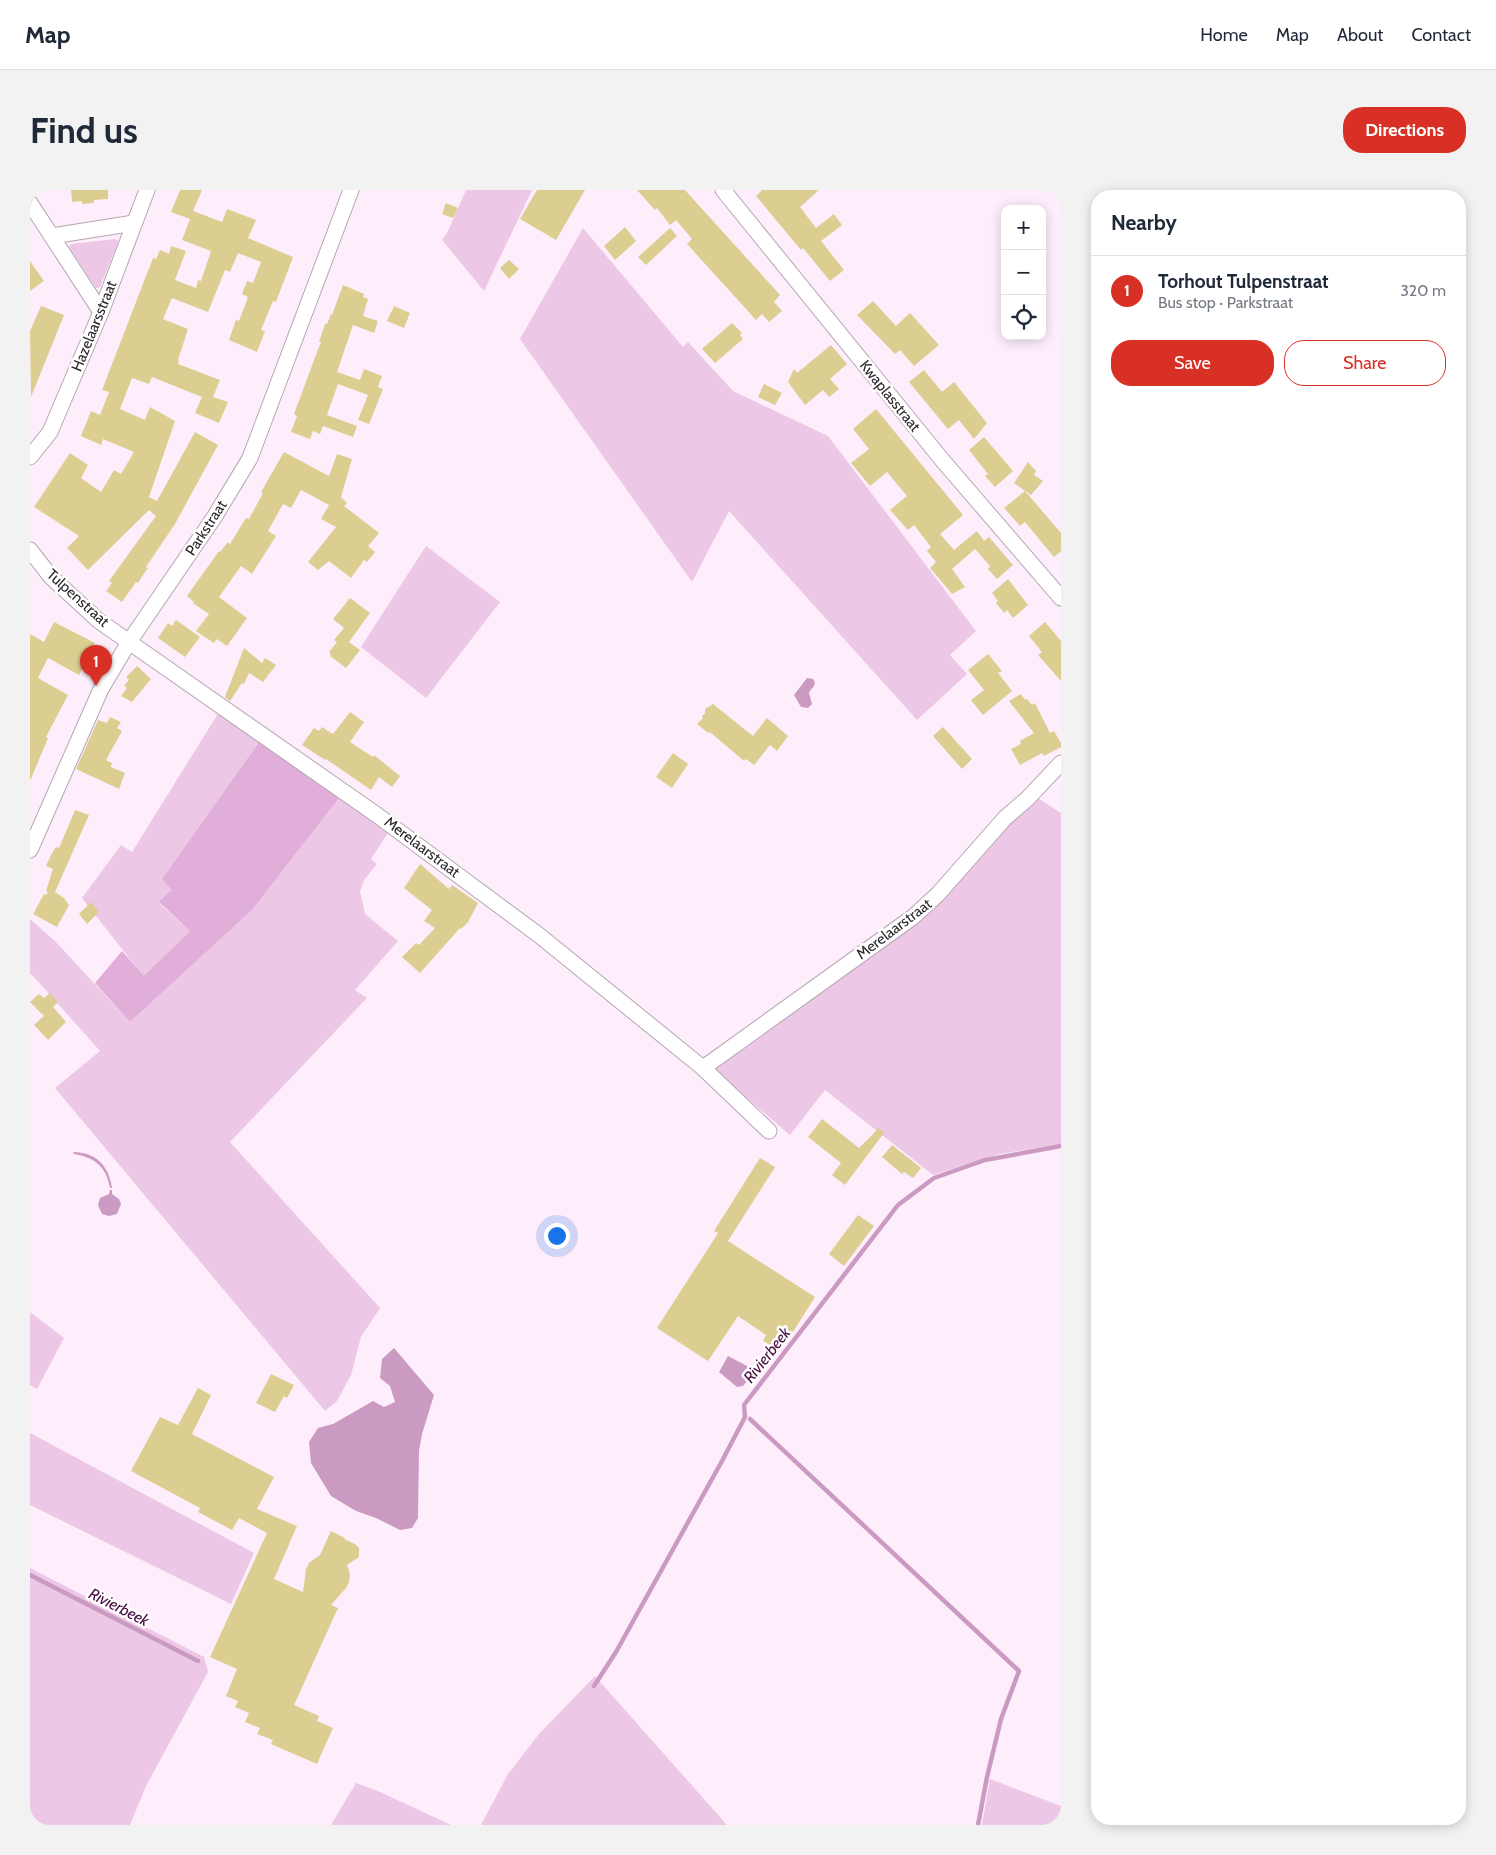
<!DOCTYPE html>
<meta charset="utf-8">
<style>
body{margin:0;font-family:Cabin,sans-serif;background:#f2f2f3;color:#1f2937}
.controls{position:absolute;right:15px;top:15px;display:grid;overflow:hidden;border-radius:10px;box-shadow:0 2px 12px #0003}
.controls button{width:45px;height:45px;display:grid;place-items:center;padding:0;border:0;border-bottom:1px solid #e0e1e3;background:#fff;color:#1f2937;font:25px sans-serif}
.you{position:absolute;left:526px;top:1045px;width:18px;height:18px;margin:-12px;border:4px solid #fff;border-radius:50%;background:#1a73e8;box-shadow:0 0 0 8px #1a73e833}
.badge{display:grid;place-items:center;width:32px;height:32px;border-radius:50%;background:#d93025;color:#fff;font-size:16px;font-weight:700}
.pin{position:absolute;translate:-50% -41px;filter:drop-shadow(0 1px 2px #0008)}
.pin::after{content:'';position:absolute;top:26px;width:18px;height:15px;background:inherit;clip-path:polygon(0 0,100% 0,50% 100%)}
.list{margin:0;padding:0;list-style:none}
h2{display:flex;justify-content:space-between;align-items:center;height:65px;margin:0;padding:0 20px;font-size:21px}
h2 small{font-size:16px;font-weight:400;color:#747a83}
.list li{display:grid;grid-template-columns:32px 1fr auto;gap:15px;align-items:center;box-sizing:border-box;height:70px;padding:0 20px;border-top:1px solid #e0e1e3}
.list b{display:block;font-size:19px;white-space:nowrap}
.list p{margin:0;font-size:16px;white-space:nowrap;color:#747a83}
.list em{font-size:16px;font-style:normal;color:#747a83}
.actions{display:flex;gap:10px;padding:15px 20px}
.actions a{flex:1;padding:11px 0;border:1px solid #d93025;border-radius:20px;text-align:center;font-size:18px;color:#d93025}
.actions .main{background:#d93025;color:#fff}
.icon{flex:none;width:28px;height:28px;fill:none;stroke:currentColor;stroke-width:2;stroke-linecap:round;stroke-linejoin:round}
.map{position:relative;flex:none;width:1031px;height:1635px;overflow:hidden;border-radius:20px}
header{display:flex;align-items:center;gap:30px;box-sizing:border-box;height:70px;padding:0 25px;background:#fff;border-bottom:1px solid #e0e1e3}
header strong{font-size:24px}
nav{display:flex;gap:28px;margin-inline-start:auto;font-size:18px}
.intro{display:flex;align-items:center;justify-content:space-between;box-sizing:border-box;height:120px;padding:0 30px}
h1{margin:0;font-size:35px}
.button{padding:12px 22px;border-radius:20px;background:#d93025;color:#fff;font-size:18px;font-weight:700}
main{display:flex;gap:30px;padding:0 30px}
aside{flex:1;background:#fff;border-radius:20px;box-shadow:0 2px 12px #0003}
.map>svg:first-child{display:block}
.green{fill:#ecc7e6}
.forest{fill:#e0aed8}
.water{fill:#cb9ac3}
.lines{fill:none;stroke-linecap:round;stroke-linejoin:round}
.stream{stroke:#cb9ac3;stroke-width:4.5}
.building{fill:#dcce91}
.minor-casing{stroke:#b4a6b2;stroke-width:17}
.minor{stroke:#fff;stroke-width:15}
.labels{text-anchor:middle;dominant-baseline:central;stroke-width:5;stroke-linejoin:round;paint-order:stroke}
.street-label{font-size:15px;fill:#2d272c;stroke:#fff}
.water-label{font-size:16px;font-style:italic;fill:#4a0f45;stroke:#fff}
</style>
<header>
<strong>Map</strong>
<nav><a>Home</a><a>Map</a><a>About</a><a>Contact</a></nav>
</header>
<div class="intro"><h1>Find us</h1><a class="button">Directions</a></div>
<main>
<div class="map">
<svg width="1031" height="1635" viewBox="0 0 1031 1635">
<rect width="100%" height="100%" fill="#feeefb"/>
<g class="green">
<path d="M436,0H502L454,101L412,50L418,41Z"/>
<path d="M553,38L653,157L658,152L703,201L798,246L946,441L920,465L937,484L887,530L699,321L662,392L490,149Z"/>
<path d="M85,49L88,51L87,55L70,97L66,98L39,57L41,54Z"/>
<path d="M396,356L470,412L396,508L331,457Z"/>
<path d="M189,522L229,552L132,689L143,700L129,713L160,741L114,787L52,708L91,655L102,662Z"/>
<path d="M1006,607L1031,623V954L969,964L903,985L795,900L760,945L684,880L747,832L943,669Z"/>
<path d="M309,608L358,643L341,669L347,674L334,690L330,701L335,724L368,751L325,800L337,808L200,952L350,1118L331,1147L321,1185L307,1211L295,1221L25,898L70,861L4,787L0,784V729L25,751L100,832L222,720Z"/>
<path d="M0,1122L34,1148L7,1199L0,1195Z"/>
<path d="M0,1243L224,1363L201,1414L0,1315Z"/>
<path d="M0,1378L174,1467L178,1482L116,1596L100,1635H0Z"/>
<path d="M565,1486L572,1494L697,1635H451L478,1584L509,1544Z"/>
<path d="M960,1589L1031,1616V1635H952Z"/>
<path d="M326,1593L348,1601L421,1635H301Z"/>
</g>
<path class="forest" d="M229,552L309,608L222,720L100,832L65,793L92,761L114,786L160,741L129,712L142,700L132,689Z"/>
<g class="water">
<path d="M777,488L783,489C788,495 781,498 779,503L782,514L778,518L771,517L764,505Z"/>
<path d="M43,962C66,962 79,976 82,998H80C77,977 64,967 44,964Z"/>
<path d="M80,1000H82V1004L89,1009L91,1014L87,1024L79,1026L72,1024L68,1015L70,1008L79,1004Z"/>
<path d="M364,1158L404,1205L392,1244L389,1261L388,1328L382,1338L370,1340L346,1328L326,1321L301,1306L281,1273L279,1252L288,1238L303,1234L343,1211L354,1217L365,1212L360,1196L350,1188L352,1169Z"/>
<path d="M698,1166L719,1177L722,1185L713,1196L707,1197L689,1182Z"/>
</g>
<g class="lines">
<g class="stream">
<path d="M720,1229L989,1481L971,1529L957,1587L948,1635"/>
<path d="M0,1385L168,1471"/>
<path d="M564,1496L586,1462L692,1271L715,1227L714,1215L868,1015L904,988L955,970L1031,956"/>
</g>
</g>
<g class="building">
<path d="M41,0H78V9L64,10V13L52,14V11L42,12Z"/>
<path d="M150,0H172L163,21L192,32L197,19L226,30L218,48L263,67L246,112L243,111L231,140L235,141L227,162L199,150L206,130L209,131L218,107L212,104L217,91L223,93L231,72L208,63L200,82L195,80L178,122L142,108L133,129L158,139L148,170L149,171L148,174L190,190L183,207L198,212L189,233L165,223L172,207L122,187L119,194L102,188L90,219L115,230L120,217L145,231L119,307L127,311L165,242L188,255L145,334L116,377L118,378L113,385L108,393L106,392L92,412L76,401L82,393L79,391L126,326L119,320L58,380L37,358L49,346L4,317L40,263L58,275L51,288L71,302L84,280L91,284L104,262L73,249L71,255L51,246L61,221L70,225L79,202L72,200L123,68L126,69L130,60L139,64L141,56L156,61L145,90L166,98L168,90L171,91L181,61L152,50L160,29L141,22Z"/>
<path d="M507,0H555L526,50L490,29Z"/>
<path d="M607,0H655L750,105L744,112L752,121L739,132L732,124L726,130L657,54L662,49L646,30L640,35L627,18L625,20Z"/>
<path d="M732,0H789L770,17L786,38L804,24L812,35L791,51L814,80L800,91L773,58L771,60L726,6Z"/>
<path d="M416,13L428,18L423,28L412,24Z"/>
<path d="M595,37L606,51L585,70L574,56Z"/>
<path d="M640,38L647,46L616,75L608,67Z"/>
<path d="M479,70L489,79L479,89L470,78Z"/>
<path d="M0,71L14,91L0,101Z"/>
<path d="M313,95L334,104L333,107L338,109L333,126L348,131L344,143L323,135L307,182L330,190L334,179L352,186L348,197L353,199L339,234L328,230L338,205L308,194L297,225L327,236L323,247L293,236L290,244L283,241L280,249L261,242L267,226L264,224L287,162L291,152H289L295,134H297L301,124L302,125Z"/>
<path d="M843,111L866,136L880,123L909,155L884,176L870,160L865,164L827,125Z"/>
<path d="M11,116L34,125L1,207L0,141Z"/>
<path d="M364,116L380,123L374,138L357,131Z"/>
<path d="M702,133L712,143L710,145L713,149L685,173L672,159Z"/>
<path d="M801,155L817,174L800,189L809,199L799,207L793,200L775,215L758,192L764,179L767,183Z"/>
<path d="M894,180L912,202L924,192L957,233L944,249L929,230L918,239L879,192Z"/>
<path d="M734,194L752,203L745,215L728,207Z"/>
<path d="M846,219L933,325L910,344L924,360L947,341L954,351L959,347L983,375L967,389L958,379L960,376L945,359L922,379L935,397L922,404L900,378L906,372L897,361L901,357L884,335L878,340L860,320L877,306L857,282L840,296L821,273L839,259L823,239Z"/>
<path d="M954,247L983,281L965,297L955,286L958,284L939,260Z"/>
<path d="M254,262L299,286L307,264L322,269L311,307L317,313L314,316L349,343L338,356L345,362L337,372L334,370L321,388L299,371L288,380L278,372L306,337L291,329L299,315L271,300L261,318L253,314L238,341L246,346L222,384L211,376L189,407L217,428L197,456L187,449L184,453L166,441L179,424L163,413L164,412L157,406L189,361L190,362L198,352L200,354L216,328L219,329L233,303L231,302Z"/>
<path d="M998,272L1006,281L1004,285L1013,291L1001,305L984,293Z"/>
<path d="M995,301L1031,343V361L1024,367L995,332L990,336L974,318Z"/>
<path d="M978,389L998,415L983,428L977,420L974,423L966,413L968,411L962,403Z"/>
<path d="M320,408L340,423L319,452L330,460L316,478L300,466L301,464L299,462L307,452L304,450L314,438L303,429Z"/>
<path d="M146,430L170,447L155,467L128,448L138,433L142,436Z"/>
<path d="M24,432L65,453L49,485L18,468L8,488L38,505L16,547L18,548L0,591V444L14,452Z"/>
<path d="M1015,432L1031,451V491L1008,465L1012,462L999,446Z"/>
<path d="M214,458L232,473L235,468L246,475L233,492L219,483L214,494L212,493L200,511L195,507Z"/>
<path d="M958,464L972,481L968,483L982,501L953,525L941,510L954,500L938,480Z"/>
<path d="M107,476L121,489L102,512L91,506L97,498L94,496L99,490L96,487Z"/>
<path d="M991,504L995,510L997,509L1002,515L1005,513L1020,543L1024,541L1031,553V557L1014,566L1012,563L990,575L981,559L991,554L990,551L1004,543L979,511Z"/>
<path d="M683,514L723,546L737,528L758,546L747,561L740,555L724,575L716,569L714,571L680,542L678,543L667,534L673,528L672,526L675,523V519Z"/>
<path d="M320,522L334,532L320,552L343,567L344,565L370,586L362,597L349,587L341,600L296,569L295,570L272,555L284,538L289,541L292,537L303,544Z"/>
<path d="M80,527L91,532L87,538L92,541L76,570L82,573L81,577L95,583L89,599L46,579L68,530L77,533Z"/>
<path d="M913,537L942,569L932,579L903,546Z"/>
<path d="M643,563L658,574L642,598L626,587Z"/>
<path d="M45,620L59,625L25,702L34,708L39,715L27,737L3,724L14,704L16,705L18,702L16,701L23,679L16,676L22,663L26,657L29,658Z"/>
<path d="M390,674L419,699L422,695L448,713L438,732L431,739L430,738L390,783L372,767L386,753L389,755L405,738L394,731L402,720L374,698Z"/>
<path d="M61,712L69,722L57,734L49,724Z"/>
<path d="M20,803L28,812L23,817L36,832L18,850L4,835L14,826L0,812L9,804L14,808Z"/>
<path d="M792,929L829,958L849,938L854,943L815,995L802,985L811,973L778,947Z"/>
<path d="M862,955L891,978L883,988L874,982L872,984L852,967Z"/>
<path d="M730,968L745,977L698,1051L785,1107L761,1145L759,1144L752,1154L749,1153L745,1158L733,1151L736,1145L708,1126L678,1171L627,1138L688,1043L684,1041Z"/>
<path d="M828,1025L844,1036L814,1076L799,1064Z"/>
<path d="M241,1184L264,1195L257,1208L254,1206L245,1222L226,1213Z"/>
<path d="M168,1198L181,1205L162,1244L244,1287L227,1319L267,1336L244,1389L273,1402L276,1379L279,1373L290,1365L301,1341L315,1348L314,1349L325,1354L329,1358V1367L317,1375L320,1384L319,1392L316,1398L301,1415L308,1418L264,1515L289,1526L287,1531L303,1538L287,1574L241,1554L243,1550L227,1544L230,1538L215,1532L219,1523L205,1517L208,1511L196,1506L207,1479L180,1467L237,1343L209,1328L202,1340L168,1322L170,1318L101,1281L130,1227L148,1235Z"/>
</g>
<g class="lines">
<g class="minor-casing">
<g id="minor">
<path d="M693,0L913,271L1031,408"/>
<path d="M0,13L71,122"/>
<path d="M22,46L104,33"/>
<path d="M0,267L20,242L71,122L117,0"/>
<path d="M0,360L21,387L69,431L347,625L510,746L673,878L883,727L908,704L975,628L997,609L1031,573"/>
<path d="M0,660L71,499L99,452L185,326L220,268L321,0"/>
<path d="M673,878L739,941"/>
</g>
</g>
<use href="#minor" class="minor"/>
</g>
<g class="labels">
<g class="street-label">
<text transform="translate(64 136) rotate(-68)">Hazelaarsstraat</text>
<text transform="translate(860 206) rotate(51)">Kwaplasstraat</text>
<text transform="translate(176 338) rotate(-57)">Parkstraat</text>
<text transform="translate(48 408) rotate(42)">Tulpenstraat</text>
<text transform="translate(392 657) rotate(37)">Merelaarstraat</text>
<text transform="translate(864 739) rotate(-37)">Merelaarstraat</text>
</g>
<g class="water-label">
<text transform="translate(737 1165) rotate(-52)">Rivierbeek</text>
<text transform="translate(89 1417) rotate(27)">Rivierbeek</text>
</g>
</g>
</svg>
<div class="controls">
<button>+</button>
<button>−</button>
<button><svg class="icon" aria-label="locate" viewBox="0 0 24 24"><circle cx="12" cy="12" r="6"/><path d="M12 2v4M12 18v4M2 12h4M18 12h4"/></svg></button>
</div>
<div class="you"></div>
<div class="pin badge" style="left:66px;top:496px">1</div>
</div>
<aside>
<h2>Nearby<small></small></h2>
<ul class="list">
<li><span class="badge">1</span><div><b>Torhout Tulpenstraat</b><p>Bus stop · Parkstraat</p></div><em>320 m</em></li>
</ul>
<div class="actions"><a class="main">Save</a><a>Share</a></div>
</aside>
</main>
